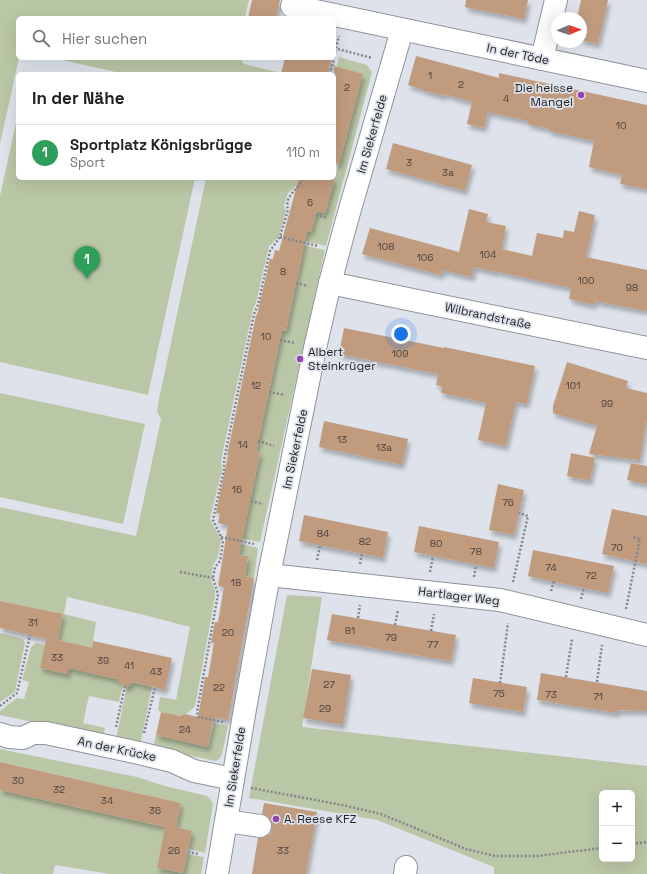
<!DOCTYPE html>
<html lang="de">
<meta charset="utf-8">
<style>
body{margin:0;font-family:"Space Grotesk",sans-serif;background:#f2f2f2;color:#202124}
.controls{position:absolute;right:12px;bottom:12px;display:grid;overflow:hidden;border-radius:6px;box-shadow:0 4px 16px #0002}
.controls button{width:36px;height:36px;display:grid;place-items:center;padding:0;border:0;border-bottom:1px solid #e0e0e0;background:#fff;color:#202124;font:20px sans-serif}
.compass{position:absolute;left:551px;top:12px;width:36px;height:36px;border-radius:50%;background:#fff;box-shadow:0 4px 16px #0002;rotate:88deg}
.you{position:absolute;left:401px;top:334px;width:14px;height:14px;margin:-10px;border:3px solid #fff;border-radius:50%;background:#1a73e8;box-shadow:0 0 0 6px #1a73e833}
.badge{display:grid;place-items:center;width:26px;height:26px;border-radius:50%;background:#9843b1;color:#fff;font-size:13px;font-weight:700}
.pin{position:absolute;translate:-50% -33px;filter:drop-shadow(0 1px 2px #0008)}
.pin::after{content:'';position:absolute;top:21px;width:14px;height:12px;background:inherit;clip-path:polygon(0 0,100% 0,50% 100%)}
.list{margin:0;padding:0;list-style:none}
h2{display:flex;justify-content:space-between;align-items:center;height:52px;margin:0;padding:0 16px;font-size:17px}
h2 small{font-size:13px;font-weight:400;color:#757577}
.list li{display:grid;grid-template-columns:26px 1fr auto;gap:12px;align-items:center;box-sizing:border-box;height:56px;padding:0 16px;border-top:1px solid #e0e0e0}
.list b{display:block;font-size:15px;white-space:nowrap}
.list p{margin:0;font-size:13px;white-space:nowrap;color:#757577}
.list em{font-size:13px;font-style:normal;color:#757577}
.icon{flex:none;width:22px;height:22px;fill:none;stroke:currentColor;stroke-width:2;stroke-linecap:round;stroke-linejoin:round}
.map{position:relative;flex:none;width:647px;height:874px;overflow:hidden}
.search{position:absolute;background:#fff;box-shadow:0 4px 16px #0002;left:16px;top:16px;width:320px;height:44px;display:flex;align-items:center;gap:10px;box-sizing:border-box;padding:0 14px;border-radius:6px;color:#757577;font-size:15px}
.panel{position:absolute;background:#fff;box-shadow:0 4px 16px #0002;left:16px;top:72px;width:320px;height:108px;border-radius:6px}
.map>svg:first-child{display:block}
.green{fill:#bac7a6;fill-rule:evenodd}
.building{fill:#c09b7e;filter:url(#shadow)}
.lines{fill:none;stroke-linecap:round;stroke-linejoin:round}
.minor-casing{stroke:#8f949b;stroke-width:24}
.path{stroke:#82858a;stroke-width:2.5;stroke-dasharray:2 2;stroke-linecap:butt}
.minor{stroke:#fff;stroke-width:22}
.poi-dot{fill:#9843b1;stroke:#dee3eb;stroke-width:1.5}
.labels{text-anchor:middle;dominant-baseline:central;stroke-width:3.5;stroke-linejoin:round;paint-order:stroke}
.number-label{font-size:10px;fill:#4b423e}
.street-label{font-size:12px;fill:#242528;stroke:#dee3eb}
.poi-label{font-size:12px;fill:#242528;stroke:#dee3eb;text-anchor:start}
</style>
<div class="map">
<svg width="647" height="874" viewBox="0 0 647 874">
<defs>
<filter id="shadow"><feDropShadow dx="2.5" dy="4.5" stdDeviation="2" flood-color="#0004"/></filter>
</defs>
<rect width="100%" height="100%" fill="#dee3eb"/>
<g class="green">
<path d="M0,0H249L245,18H18V58H19L0,144Z"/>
<path d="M339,57L367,65L372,72L326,246L286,236V225L311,232L317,211L325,213L349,128L337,67Z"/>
<path d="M53,58H240L244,64L277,72L278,74H125Z"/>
<path d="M18,114V178H195L148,395L0,362V196Z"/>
<path d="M206,178H299L297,185L288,193L284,206L286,211L279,237L269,246L256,303L253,309L221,461L222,470L210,519L221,540L218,557L213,565L211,580L215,590V597L195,706C192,709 188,713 184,715C179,717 162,713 158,710L160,697L176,700L190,627L144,615L67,597L64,614L96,622L93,641L87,672L120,680L121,684L123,685L119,702L89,696L83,723L105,728L103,737L0,715V711L17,698L24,699L29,682L22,680L31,647L36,643L45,645L40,668L67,674L74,644L58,640L63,614L0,601V507L136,536L161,419L157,412L159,399Z"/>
<path d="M298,244L325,250L260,542L242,539L260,453L256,452L282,330L286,331L302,256Z"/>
<path d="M0,393L145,424L123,524L0,497Z"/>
<path d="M226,540L258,548L254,578L245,576L248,556L224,552Z"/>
<path d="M287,595L322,597L302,727L647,766V874H494V867L377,820L249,798ZM602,793H632V859H602Z"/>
<path d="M0,633L23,639L25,643L15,692L0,702Z"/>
<path d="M131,682L152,687L140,745L116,739L127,686H129Z"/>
<path d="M214,723L228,726L222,754L220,758L216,761L153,748L156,735L208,747Z"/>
<path d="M0,749L137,777L165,786L207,796L211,800L213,804L205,853L188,849L192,831L176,827L181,803L0,762Z"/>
<path d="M0,790L165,827L157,868L183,873L187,854L204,857L201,874H110L55,865L53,874H4L0,873Z"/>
</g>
<g class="building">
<path d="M252,0H280L276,18H248Z"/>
<path d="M466,0H528L524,19L465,7Z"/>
<path d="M581,0H608L598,44L581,40V23L582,18H577Z"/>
<path d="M416,56L499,78V73L614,98L647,105V189L620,184L622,175L589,167L594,141L549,131L550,129L528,124V121L488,112L484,128L467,124L472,102L444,94L443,96L422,90V89L408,85Z"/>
<path d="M285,58H332L328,74H281Z"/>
<path d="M334,66L363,74L339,164L334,163Z"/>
<path d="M393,143L472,165L465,191L386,169Z"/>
<path d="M299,178H335L325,213L317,211L311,232L307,231L286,331L282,330L256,452L260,453L239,555L248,556L245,576L254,578L228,720L214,717L208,747L156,735L161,712L180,716L185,714L198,717L205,677H208L214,643L211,642L215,622H218L224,587L218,586L228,525L218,523L220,514L216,513L228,455H227L256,315H257L270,259H273L275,250L279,251Z"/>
<path d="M469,209L488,214L486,222L506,226L502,249L532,256L537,233L563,238L564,230L574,232L579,211L595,215L586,257L647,270V311L595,301L594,305L569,299L571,288L495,271V272L474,267L472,277L443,270L441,275L362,254L370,228L459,252Z"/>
<path d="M344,328L444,348V347L535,366L527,404L516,402L506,446L478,440L486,403L441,393L442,386L436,385L438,374L339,354Z"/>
<path d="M567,362L628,381L626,388L647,393V423L646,422L640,460L589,454L597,426L553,413V406Z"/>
<path d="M324,421L408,439L402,465L319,447Z"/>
<path d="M571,453L595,458L590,481L567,476Z"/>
<path d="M631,463L647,466V484L627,480Z"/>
<path d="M498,484L524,490L514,535L489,530Z"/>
<path d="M612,509L647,516V564L602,554Z"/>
<path d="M304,515L388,532L383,558L299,541Z"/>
<path d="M419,526L499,542L494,568L414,552Z"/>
<path d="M533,550L614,566L608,593L528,576Z"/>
<path d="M0,601L63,614L58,640L92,648L93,641L172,658L165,690L133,682L126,688L116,679L69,668L67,674L40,668L46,639L0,628Z"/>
<path d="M332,614L456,635L451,661L327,640Z"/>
<path d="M312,669L351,675L343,725L303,718Z"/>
<path d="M541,673L647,691V711L618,710L617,713L537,700Z"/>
<path d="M473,678L527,687L523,712L469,703Z"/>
<path d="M0,762L181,803L176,827L192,831L183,873L157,868L165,827L0,790Z"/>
<path d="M264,803L317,812L306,874H252L258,838L265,837L270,834L272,828L271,821L268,816L262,814Z"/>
</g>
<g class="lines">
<g class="minor-casing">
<g id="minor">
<path d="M294,0L292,6L647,81"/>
<path d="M542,59L556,0"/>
<path d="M330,283L647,348"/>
<path d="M269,575L500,600L647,635"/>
<path d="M0,734L9,737L23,738L33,733H46L139,753L172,761L194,771L233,779"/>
<path d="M226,821L260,826"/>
<path d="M217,874L245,709L269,575L315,348L330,283L346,223L402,30"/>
<path d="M405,874L406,867"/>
</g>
</g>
<g class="path">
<path d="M334,48L372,58"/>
<path d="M334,56L339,36"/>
<path d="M330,74L334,58"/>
<path d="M316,215L327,218"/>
<path d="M280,237L318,246"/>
<path d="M296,283L308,286"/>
<path d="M280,340L295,343"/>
<path d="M269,392L285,395"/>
<path d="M258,441L274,446"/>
<path d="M251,501L263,504"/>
<path d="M221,537L254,544"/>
<path d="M317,560L320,546"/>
<path d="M360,564L362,554"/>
<path d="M180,572L213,578"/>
<path d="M430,572L433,556"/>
<path d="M474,577L476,565"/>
<path d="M513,582L528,516L519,513"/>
<path d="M551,591L554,581"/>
<path d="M581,599L584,588"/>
<path d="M626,609L640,539L633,537"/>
<path d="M358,618L360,605"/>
<path d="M395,625L398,610"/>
<path d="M431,631L434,614"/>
<path d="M566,677L572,639"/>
<path d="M597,682L602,645"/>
<path d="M500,683L508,623"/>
<path d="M0,706L17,693L30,635"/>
<path d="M223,722L198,717L197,712L218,594L213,578L215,567L220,561L223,541L213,520L224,469V460L254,314L258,305L270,251L280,237L288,210C284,194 299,191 302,178"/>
<path d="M116,727L125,686"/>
<path d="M144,733L155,687"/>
<path d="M251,788L342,805L381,814L466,849L495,856H536L602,848"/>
<path d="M632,844L647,842"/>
<path d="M188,852L199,854"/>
</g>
<use href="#minor" class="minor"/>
</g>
<g class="poi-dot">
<circle cx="581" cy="95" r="4"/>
<circle cx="300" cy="359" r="4"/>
<circle cx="276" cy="819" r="4"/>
</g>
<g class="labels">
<g class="number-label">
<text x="430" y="75">1</text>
<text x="461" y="84">2</text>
<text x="347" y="87">2</text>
<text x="506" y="98">4</text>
<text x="621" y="125">10</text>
<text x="409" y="162">3</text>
<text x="448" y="172">3a</text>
<text x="310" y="202">6</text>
<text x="386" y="246">108</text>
<text x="488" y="254">104</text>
<text x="425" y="257">106</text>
<text x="283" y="271">8</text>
<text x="586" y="280">100</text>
<text x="632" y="287">98</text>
<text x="266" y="336">10</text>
<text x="400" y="353">109</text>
<text x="256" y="385">12</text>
<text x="573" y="385">101</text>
<text x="607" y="403">99</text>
<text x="342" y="439">13</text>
<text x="243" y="444">14</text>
<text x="384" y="447">13a</text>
<text x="237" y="489">16</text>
<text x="508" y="502">76</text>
<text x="323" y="533">84</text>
<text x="365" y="541">82</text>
<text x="436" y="543">80</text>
<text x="617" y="547">70</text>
<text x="476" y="551">78</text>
<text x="551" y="567">74</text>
<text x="591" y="575">72</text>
<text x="236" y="582">18</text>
<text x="33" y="622">31</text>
<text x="350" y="630">81</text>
<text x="228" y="632">20</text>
<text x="391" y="637">79</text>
<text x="433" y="644">77</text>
<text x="57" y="657">33</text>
<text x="103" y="660">39</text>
<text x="129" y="665">41</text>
<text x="156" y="671">43</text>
<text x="329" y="684">27</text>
<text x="219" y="687">22</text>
<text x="499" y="693">75</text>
<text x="551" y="694">73</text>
<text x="598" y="696">71</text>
<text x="325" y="708">29</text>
<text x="185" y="729">24</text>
<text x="18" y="780">30</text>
<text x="59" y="789">32</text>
<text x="107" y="800">34</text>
<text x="155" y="810">36</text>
<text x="174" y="850">26</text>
<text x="283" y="850">33</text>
</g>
<g class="street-label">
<text transform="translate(518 54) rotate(12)">In der Töde</text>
<text transform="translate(372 134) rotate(-74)">Im Siekerfelde</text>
<text transform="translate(488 316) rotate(12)">Wilbrandstraße</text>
<text transform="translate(295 449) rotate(-78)">Im Siekerfelde</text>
<text transform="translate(459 596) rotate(7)">Hartlager Weg</text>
<text transform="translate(117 749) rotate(12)">An der Krücke</text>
<text transform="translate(235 767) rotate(-81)">Im Siekerfelde</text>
</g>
<g class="poi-label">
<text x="573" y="88" text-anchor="end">Die heisse<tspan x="573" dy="14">Mangel</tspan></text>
<text x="308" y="352">Albert<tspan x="308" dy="14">Steinkrüger</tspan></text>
<text x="284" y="819">A. Reese KFZ</text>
</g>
</g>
</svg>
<div class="controls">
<button>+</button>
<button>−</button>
</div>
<svg class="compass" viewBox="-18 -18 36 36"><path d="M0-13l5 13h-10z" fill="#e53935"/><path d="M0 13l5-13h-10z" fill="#757577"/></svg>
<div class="you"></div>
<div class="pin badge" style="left:87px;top:279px;background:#2e9e5b">1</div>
<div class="search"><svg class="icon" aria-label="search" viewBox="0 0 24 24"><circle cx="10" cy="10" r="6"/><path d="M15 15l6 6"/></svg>Hier suchen</div>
<section class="panel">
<h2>In der Nähe<small></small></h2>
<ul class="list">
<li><span class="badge" style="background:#2e9e5b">1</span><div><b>Sportplatz Königsbrügge</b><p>Sport</p></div><em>110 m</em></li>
</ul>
</section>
</div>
